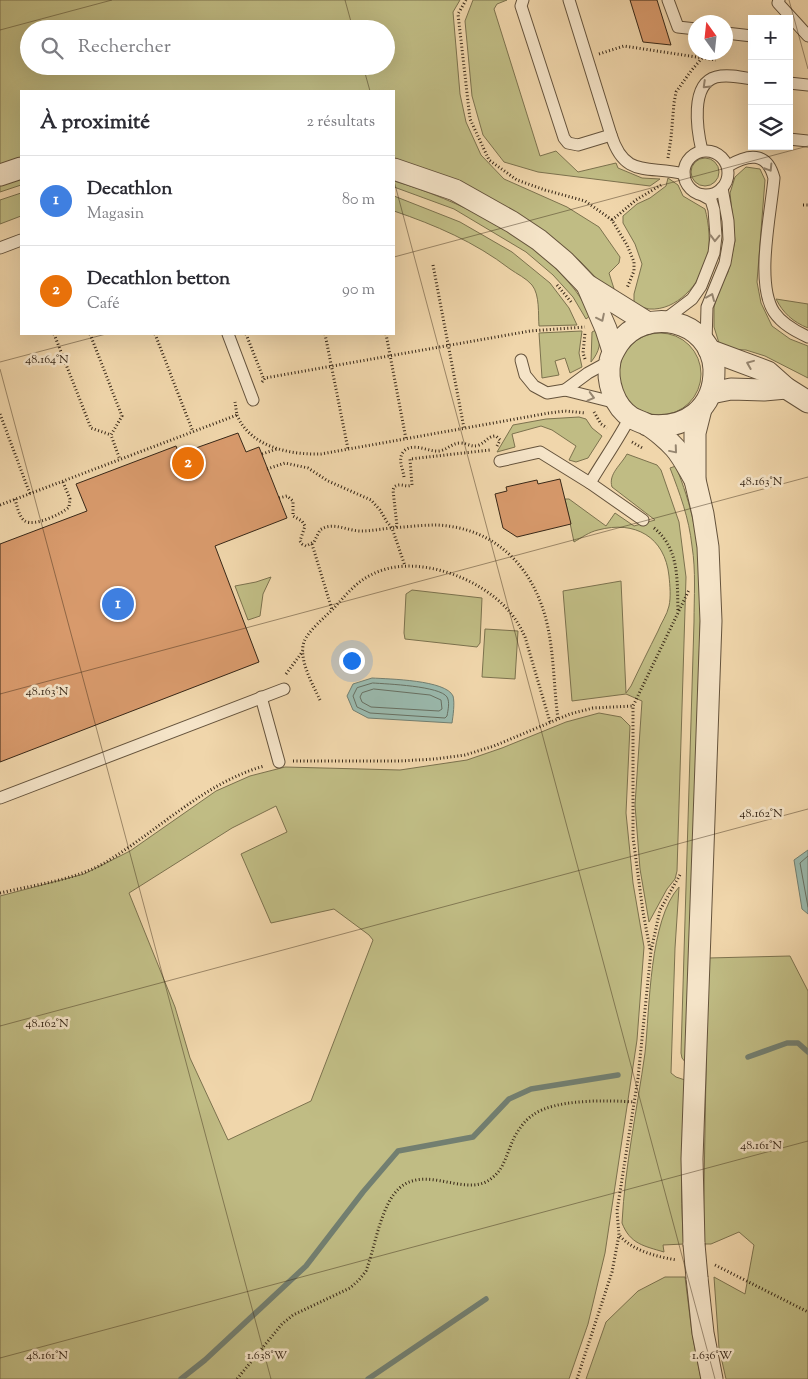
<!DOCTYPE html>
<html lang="fr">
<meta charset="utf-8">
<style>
body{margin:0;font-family:"Sorts Mill Goudy",serif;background:#f7f7f7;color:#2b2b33}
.controls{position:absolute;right:15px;top:15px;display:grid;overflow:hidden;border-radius:0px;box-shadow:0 5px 20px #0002}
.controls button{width:45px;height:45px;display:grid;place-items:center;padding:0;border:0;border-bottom:1px solid #e1e1e2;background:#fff;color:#2b2b33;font:25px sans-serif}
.compass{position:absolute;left:688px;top:15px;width:45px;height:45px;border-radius:50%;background:#fff;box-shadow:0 5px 20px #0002;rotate:345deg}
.you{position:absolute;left:351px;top:660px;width:18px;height:18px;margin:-12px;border:4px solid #fff;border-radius:50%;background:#1a73e8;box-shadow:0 0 0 8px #1a73e833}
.badge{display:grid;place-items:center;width:32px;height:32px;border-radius:50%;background:#111827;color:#fff;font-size:16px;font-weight:700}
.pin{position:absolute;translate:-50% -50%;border:2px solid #fff;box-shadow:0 1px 5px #0006}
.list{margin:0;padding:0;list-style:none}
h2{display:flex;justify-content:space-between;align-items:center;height:65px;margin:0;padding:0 20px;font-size:21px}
h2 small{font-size:16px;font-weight:400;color:#7c7c81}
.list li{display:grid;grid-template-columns:32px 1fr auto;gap:15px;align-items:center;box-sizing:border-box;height:90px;padding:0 20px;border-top:1px solid #e1e1e2}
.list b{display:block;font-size:19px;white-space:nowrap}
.list p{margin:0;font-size:16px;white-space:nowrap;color:#7c7c81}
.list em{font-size:16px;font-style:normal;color:#7c7c81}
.icon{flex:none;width:28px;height:28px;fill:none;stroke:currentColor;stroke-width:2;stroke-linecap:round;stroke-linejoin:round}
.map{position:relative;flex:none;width:808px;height:1379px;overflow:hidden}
.search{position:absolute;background:#fff;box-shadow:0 5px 20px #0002;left:20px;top:20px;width:375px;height:55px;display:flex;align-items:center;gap:12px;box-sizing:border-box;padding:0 18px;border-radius:28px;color:#7c7c81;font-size:19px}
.panel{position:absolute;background:#fff;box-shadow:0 5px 20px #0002;left:20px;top:90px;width:375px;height:245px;border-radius:0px}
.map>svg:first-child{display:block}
.green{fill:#c0bc84;stroke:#7c724e;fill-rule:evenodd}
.water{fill:#9ab9ad;stroke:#727f71}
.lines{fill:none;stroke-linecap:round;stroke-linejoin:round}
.shore{stroke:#687062;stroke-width:1}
.stream{stroke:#727f71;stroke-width:5.5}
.building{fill:#d89a6c;stroke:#372717}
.service-casing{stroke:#65533c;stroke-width:13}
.minor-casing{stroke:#65533c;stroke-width:23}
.path{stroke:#372717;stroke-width:3;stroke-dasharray:1 2.5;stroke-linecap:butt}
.service{stroke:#f5e4c8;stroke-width:11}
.minor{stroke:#f5e4c8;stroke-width:21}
.minor-bridge-casing{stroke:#65533c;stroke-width:23;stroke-linecap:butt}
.minor-bridge{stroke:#f5e4c8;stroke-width:21}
.oneway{stroke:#968670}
.ticks{fill:none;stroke:#372717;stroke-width:1;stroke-opacity:0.45}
.ticks-label{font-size:12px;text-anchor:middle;fill:#372717;stroke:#f5e4c8;stroke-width:5;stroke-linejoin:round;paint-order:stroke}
</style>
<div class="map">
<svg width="808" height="1379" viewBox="0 0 808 1379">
<rect width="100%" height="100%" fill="#f0d6ab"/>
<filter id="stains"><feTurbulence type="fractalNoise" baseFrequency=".004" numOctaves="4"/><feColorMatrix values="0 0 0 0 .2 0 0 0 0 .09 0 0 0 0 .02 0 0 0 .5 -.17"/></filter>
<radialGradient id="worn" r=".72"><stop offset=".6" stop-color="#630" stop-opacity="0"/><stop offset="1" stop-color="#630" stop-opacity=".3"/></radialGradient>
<g class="green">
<path d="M0,0H460L453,12L460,94L466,122L481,155L504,179L567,207L599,227L620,257L619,263L609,273L616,295L598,280L580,261L554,240L394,160V91H21V158L0,165ZM29,29H386V66H29Z"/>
<path d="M473,0H507L497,4L494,9L540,156L556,151L578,172L616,163L618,168L642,178L660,179L650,186L538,172L504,162L483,135L472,96L465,21Z"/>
<circle cx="705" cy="172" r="14"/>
<path d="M746,167L760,169L765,180L757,282L761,303L772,326L790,339L808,346V378L765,356L746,350L728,349L719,343L714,327V307L719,290L728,272L735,241L730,193L735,177Z"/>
<path d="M668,178L678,185L683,196L705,209C709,223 711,245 707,259C700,284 677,311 649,309C644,308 639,306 634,305V294L642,264L635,244L623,223V216L637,204L650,198L666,186Z"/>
<path d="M21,179V185L0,192V186Z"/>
<path d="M394,181C458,200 533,236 575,290C581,298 586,307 591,315L586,319L573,297L553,275L526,252L454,209L394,187Z"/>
<path d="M21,193V216L0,224V200Z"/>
<path d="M394,196L460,222L512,252L550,283L569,308L577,325L539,326C538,314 540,295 532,285C526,278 517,274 510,269C475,242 435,225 394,211Z"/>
<path d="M776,299L808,304V328C793,322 783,313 776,299Z"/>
<path d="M598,329C601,343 600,351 591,362L592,332Z"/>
<path d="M582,331L579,353L582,367L570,373L565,358L555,361L559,375L542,378L539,333Z"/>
<circle cx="660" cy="374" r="41"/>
<path d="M579,417L586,419L592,428L602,436L588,458L576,462L569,460L576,446L552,430L541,426L512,434L515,447L497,452L513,425L546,419Z"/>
<path d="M627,454L657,465L661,470L679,522L686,577L677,871L675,879L667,889L649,922L640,869L635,805L642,701L626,694L572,701L563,591L621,581L626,693L631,686C640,667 649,649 658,631C661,623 667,615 669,606C671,597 670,586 669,576C665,537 635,520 598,530C589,532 581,538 574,542L565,499H569L606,526L615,513L634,526L655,520L612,487C608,474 621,465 627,454Z"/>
<path d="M676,466C683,485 690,504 694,525C700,550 700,576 701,602L686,1063L682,1058L681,1053L694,622C694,597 696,571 692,546C689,518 680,494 670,468Z"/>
<path d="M271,577L263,594L260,616L248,620L235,586L256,582Z"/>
<path d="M412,590L482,598L480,643L477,647L405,639L404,633L406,594Z"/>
<path d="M485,629L518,631L515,679L482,677Z"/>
<path d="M599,713L621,717L630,726L626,813L633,883L644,947L637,1040L605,1253L588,1324L569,1379H0V896L84,874L130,851L216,791L250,776L285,767L400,770L467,760L502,748L566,722ZM276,806L287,832L241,854L271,923L334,909L369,935L373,940L311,1101L228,1140L190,1058L175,1007L129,893L232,828Z"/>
<path d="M679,887L675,948L671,1073L676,1077L685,1080C683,1135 679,1190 684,1244L663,1245L664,1252C644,1246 630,1244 622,1223C625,1165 637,1110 645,1053C650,1007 649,921 679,887Z"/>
<path d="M790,956L808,991V1379H726L719,1348L714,1277L745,1294L754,1245L739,1232L711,1244H703L708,958Z"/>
<path d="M665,1277H685L692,1333L701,1379H586L606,1322L638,1291Z"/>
</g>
<g class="water">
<path d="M372,678C389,679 446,680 453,696C455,703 453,716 452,723L368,718L353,710L347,696L353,684Z"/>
<path d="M808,850V914L802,909L794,860Z"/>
</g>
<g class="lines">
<g class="shore">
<path d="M373,683C387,684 440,686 447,697C450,702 448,710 447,716L445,718L370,713L357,707L353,696L357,688Z"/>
<path d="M374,689L430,695L441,700L442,709L439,711L371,707L362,702L360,697L362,693Z"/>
<path d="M808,856L800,863L808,907"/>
</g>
<g class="stream">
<path d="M748,1057L787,1043H798L808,1052"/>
<path d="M181,1379L205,1360L306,1266L363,1192L398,1151L473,1137L509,1099L531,1089L618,1075"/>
<path d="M368,1379L486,1299"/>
</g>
</g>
<g class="building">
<path d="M630,0H657L671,45L643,42Z"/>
<path d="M238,433L246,452L259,447L287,518L215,546L259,662L0,762V544L87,511L76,484L176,446L179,454Z"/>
<path d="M560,479L571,524L517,537L503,528L495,494L507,491L506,487L537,480L538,484Z"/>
</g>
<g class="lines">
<g class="service-casing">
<g id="service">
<path d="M523,0L521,6L564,138L568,143L578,145L611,135L569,0"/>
<path d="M668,0L678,27L696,29"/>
<path d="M779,0L778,3L808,36"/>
<path d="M726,33L752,36"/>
<path d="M789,83L808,85"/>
<path d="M611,135C625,179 648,165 684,174"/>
<path d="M789,139L808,141"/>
<circle cx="706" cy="173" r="22"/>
<path d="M702,151C697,130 690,84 716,77C727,74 741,77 752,79"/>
<path d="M728,166C748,154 767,151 774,178C771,213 755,283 774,312C782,324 795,331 808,337"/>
<path d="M0,248L21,240"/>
<path d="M663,321L692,299L701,286L714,253L716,236L714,210L711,200L702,195"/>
<path d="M228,334L253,400"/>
<path d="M706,343L707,307L725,263L729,240L728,221L722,188"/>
<path d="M521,360L525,375L534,386L547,393L565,390L617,403"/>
<path d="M565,390L588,373L610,361"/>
<path d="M500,461L540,452L590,483L643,520"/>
<path d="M590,483C603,461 618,440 630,417"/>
<path d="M261,697L279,762"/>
<path d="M0,798L284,689"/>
</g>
</g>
<g class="minor-casing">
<g id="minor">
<path d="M394,169L455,190L512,222L539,240L564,261L587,285L648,323"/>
<path d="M0,175L21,168"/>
<path d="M587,285L606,329L613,351"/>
<path d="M709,350L768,372L786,388L808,402"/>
<path d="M711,393L731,389L764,390L786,388"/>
<path d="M647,425C685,430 715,409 714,369C711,319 645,305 618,344C615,349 611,355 610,361C606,381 614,407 632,418C636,420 641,422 646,424C655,429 668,440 675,448C683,457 689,470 695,480"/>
<path d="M694,1244L692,1159L711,621L708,547L703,514L695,480V433L701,409"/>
<path d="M697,1278L703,1333L712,1379"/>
</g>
</g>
<g class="path">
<path d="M466,0L458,14L470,119L489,160L517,180L545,190L585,201L612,220L627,245L634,262V271L627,288"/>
<path d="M599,54L624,46L716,60"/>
<path d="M668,158L671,138L674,103L676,92L691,71L702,58"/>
<path d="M803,205H808"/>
<path d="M612,220L636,200L661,185"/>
<path d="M433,265L464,428"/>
<path d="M557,285L572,303"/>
<path d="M54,334L91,428L111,435"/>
<path d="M90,334L122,416L111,435L120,460"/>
<path d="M155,334L193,432"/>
<path d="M246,334L264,380"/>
<path d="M325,334L348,449"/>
<path d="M386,334L406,439"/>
<path d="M585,359L583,353L585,333"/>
<path d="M262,382L265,378L530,331L585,327"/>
<path d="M594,412L601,424L607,428"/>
<path d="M0,414L30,494"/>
<path d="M237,415C250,447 290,455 321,454L549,413L565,411L586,413"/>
<path d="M632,442L644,449"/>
<path d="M262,454L277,449"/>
<path d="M267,469L285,463L308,468L328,481L371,500L380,510L387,522L392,528L405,566"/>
<path d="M404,477C403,468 397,459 404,451C414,442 428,452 439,451C447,450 452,443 460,443C468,443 471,448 479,445C486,442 488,436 496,436L500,440L497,446"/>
<path d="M279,498L287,496L293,501V516L302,521L305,526L300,541L302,544L306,546L314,542L320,530C333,521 347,531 361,531C371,531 381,529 391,528C406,527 422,525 437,525C498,528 536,570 548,628C554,657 554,689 558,719"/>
<path d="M15,499C17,506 19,517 25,521C34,527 62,514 69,507L70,499L63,482"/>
<path d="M0,505L237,415L235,402"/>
<path d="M396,527L397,526L393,490L394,487C401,482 405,488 412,485L410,459L490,450"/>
<path d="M654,528C680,549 677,581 678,612"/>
<path d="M312,544L332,610"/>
<path d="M286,674L303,651"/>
<path d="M320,700C313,685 298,659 304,642C307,632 326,616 334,608C345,596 356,582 371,575C413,552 480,577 509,611C516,619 521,628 525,637L550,722"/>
<path d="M293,761H400L435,759L465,755L494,746L570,714L593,708L633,706"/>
<path d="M0,893C33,885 76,880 106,862C158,831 204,783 264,766"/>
<path d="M650,949L643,912L633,837V706L689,590"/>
<path d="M620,1236C633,1251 658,1257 677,1260"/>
<path d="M715,1265L808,1312"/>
<path d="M237,1379L282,1324L293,1315L350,1288L359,1280L366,1271C374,1249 378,1223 389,1202C415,1153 463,1202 492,1178C505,1168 507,1152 514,1138C518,1130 525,1120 533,1115C554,1099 608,1100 634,1102"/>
<path d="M577,1379L612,1272L619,1235L617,1211L638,1078L651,951L660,910L681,873"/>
</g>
<use href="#service" class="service"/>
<use href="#minor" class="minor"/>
<g class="minor-bridge-casing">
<path id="minor-bridge" d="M694,1244L697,1278"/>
</g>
<use href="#minor-bridge" class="minor-bridge"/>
</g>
<defs><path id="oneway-chevron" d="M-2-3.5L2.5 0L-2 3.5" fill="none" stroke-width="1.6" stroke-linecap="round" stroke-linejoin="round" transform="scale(1.25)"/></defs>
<g class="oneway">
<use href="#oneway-chevron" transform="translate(706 85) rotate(136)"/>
<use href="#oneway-chevron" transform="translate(769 168) rotate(58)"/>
<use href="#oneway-chevron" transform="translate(715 238) rotate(92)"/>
<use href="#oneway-chevron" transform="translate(711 297) rotate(-67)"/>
<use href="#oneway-chevron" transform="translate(601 318) rotate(64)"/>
<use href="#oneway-chevron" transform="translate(750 364) rotate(-158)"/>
<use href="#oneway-chevron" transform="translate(591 397) rotate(15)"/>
<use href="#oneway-chevron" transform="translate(674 450) rotate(50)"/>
</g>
<path class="ticks" d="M345,0L353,29M789,0L808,69M0,30L112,0M363,66L370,91M394,181L715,1379M394,257L808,146M0,362L106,334M0,369L271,1379M0,694L808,477M0,1026L808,809M0,1358L808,1141"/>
<g class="ticks-label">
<text x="47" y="363">48.164°N</text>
<text x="761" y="485">48.163°N</text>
<text x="47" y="695">48.163°N</text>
<text x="761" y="817">48.162°N</text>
<text x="47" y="1027">48.162°N</text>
<text x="761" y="1149">48.161°N</text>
<text x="267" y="1359">1.638°W</text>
<text x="712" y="1359">1.636°W</text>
<text x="47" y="1359">48.161°N</text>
</g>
<rect width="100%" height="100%" filter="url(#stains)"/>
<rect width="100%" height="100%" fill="url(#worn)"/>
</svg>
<div class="controls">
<button>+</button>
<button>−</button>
<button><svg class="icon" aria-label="layers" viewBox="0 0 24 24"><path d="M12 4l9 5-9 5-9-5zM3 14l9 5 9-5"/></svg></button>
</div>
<svg class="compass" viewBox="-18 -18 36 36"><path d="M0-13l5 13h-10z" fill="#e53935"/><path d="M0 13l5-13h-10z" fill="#7c7c81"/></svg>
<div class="you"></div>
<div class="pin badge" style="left:118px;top:604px;background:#3f7fe0">1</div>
<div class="pin badge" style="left:188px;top:463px;background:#e8710a">2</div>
<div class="search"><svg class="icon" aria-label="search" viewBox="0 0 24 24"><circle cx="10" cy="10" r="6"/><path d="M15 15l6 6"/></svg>Rechercher</div>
<section class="panel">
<h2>À proximité<small>2 résultats</small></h2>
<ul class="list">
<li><span class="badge" style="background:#3f7fe0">1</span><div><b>Decathlon</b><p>Magasin</p></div><em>80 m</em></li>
<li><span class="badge" style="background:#e8710a">2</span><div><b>Decathlon betton</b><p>Café</p></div><em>90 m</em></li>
</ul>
</section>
</div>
